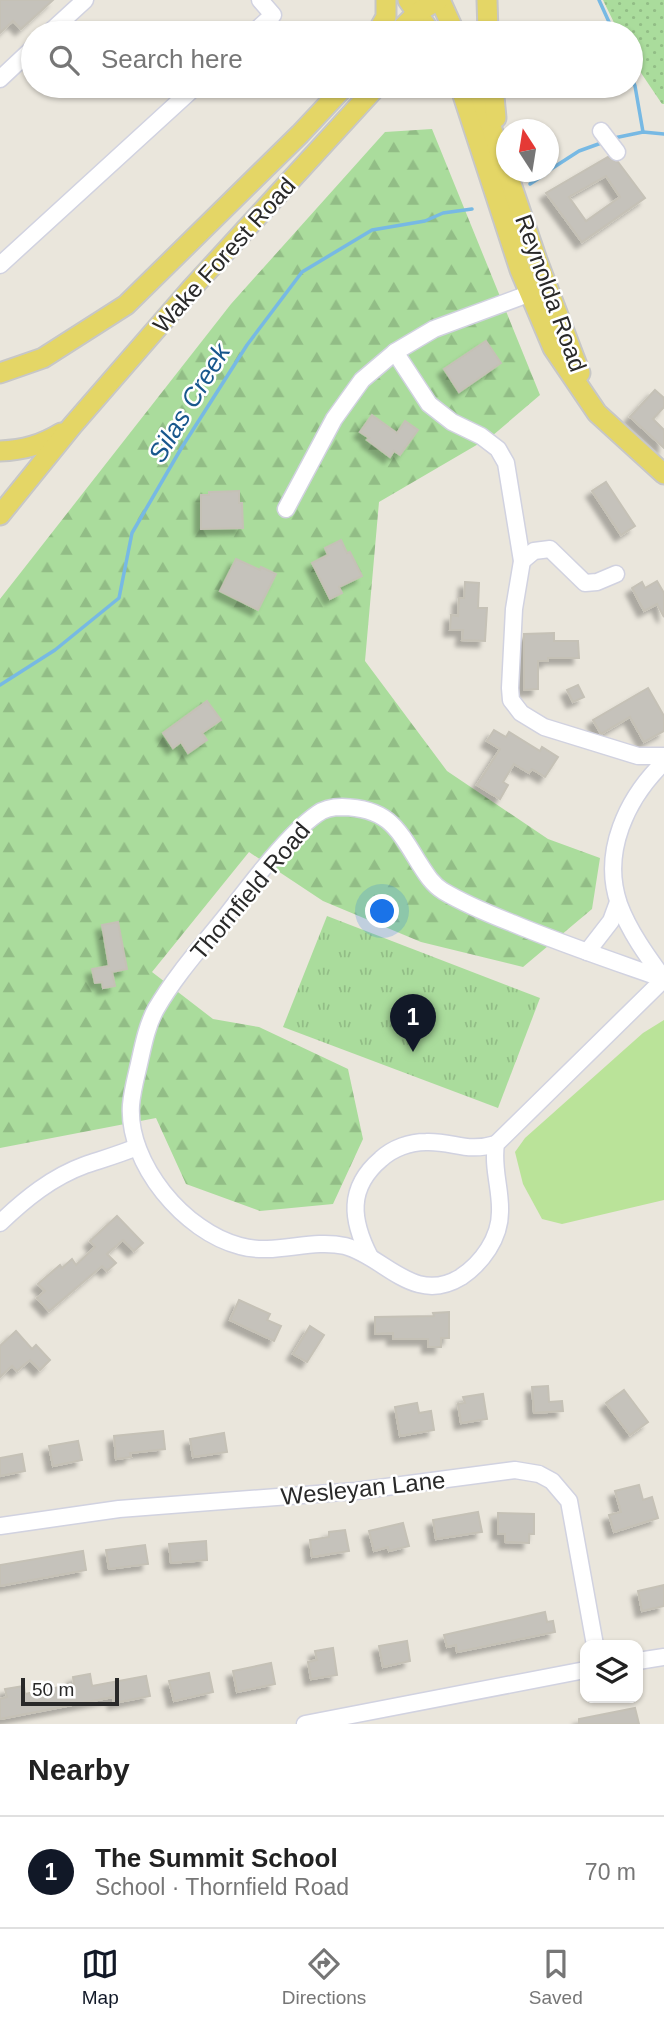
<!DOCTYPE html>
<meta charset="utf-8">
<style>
body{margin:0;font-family:Helvetica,sans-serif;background:#f6f6f6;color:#222}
.controls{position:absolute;right:21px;bottom:21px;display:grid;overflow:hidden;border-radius:14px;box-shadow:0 2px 5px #0004}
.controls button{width:63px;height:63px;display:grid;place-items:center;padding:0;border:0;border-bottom:2px solid #e0e0e0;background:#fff;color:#222;font:35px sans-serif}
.compass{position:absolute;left:496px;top:119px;width:63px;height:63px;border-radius:50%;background:#fff;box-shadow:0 2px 5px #0004;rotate:348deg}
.scale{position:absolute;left:21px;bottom:18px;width:98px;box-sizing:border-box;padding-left:7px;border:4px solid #292929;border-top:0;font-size:19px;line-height:24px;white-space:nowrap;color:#292929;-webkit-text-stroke:5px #fff;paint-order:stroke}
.you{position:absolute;left:383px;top:912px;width:24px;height:24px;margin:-18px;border:5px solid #fff;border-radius:50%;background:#1a73e8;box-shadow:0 0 0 10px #1a73e833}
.badge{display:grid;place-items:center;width:46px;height:46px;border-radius:50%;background:#111827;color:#fff;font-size:23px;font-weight:700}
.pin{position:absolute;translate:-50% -58px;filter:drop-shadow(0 2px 4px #0008)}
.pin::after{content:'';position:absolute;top:37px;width:24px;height:21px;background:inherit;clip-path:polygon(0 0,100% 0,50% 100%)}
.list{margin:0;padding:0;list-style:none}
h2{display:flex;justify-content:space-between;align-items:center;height:91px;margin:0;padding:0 28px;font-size:30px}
h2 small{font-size:23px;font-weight:400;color:#767676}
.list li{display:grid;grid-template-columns:46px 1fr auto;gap:21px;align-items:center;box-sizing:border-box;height:112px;padding:0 28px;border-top:2px solid #e0e0e0}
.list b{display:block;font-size:26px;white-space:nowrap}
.list p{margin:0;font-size:23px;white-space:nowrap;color:#767676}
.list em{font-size:23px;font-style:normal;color:#767676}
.icon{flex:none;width:38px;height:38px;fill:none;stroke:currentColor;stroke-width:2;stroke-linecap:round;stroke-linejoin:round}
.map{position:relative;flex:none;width:664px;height:1724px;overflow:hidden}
.search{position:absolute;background:#fff;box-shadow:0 2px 5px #0004;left:21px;right:21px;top:21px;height:77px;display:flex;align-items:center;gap:18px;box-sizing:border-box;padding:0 24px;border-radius:38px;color:#767676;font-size:26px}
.sheet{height:203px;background:#fff}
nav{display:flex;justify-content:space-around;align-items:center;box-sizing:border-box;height:98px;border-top:2px solid #e0e0e0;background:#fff;font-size:19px;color:#767676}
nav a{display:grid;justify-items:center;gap:4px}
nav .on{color:#111827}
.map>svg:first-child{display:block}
.grass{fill:url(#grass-dots)}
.forest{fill:url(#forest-firs)}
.park{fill:url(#park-tufts)}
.pitch{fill:#bae399}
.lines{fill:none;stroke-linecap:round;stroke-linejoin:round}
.stream{stroke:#77b9e4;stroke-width:3.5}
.building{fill:#c5c2bb;stroke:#c5c1b6;stroke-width:2;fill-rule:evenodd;filter:url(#shadow)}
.minor-casing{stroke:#d1d2e0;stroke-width:19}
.major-casing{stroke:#c7c7c7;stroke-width:23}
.minor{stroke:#fff;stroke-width:16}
.major{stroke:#e4d666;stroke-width:19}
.labels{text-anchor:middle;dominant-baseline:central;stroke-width:5;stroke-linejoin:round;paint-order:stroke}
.street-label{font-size:24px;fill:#292929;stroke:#fff}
.water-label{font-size:26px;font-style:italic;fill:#18578d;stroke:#fff}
</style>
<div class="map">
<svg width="664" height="1724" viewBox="0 0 664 1724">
<defs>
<pattern id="grass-dots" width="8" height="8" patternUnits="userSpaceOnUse" patternTransform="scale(1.75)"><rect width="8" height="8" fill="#aadc9c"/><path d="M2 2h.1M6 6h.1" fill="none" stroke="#92bd86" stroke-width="1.8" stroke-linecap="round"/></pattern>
<pattern id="forest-firs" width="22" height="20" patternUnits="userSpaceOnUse" patternTransform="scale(1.75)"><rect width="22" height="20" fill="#aadc9c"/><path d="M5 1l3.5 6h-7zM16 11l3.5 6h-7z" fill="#92bd86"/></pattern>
<pattern id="park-tufts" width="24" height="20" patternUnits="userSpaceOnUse" patternTransform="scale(1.75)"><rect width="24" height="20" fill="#aadc9c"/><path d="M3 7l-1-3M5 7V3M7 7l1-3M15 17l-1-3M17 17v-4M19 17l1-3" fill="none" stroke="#92bd86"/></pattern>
<filter id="shadow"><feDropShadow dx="-6" dy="6" stdDeviation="2" flood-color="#0004"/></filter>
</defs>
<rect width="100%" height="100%" fill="#eae6dc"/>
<path class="grass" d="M603,0H664V104H662L631,58V33H619Z"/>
<path class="forest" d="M432,129L540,395L492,436L379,502L365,661L447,771L548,839L600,858L592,909L523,967L421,942L323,901L249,852L152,972L213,1019L259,1027L348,1069L363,1139L333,1204L260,1211L186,1184L156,1118L0,1148V599L231,304L385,132Z"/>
<path class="park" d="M327,916L540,998L498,1108L283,1027Z"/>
<path class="pitch" d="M664,1020V1200L562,1224L542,1219L523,1184L515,1152L525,1138L643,1033Z"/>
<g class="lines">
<g class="stream">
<path d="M599,0L614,33"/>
<path d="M631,76L635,86L643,132"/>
<path d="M614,138L643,132L664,134"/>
<path d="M548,171L579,151L604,142"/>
<path d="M530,184L548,172"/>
<path d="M0,685L55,650L119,598L132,533L182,447L247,345L302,272L372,230L425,221L443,213L472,209"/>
</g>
</g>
<g class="building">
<path d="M0,0H53L21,29L13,21L0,33Z"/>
<path d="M608,157L618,162L645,198L582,242L546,193ZM606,176L620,197L586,221L569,197Z"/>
<path d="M486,341L501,363L459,392L444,369Z"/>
<path d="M655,390L664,398V407L653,419L664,430V448L630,417Z"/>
<path d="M372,415L397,433L405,421L418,430L400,455L394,451L390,457L367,440L369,438L360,432Z"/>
<path d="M606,482L635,526L621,535L592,491Z"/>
<path d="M239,491V503H242L243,528L201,529V495H209V492Z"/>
<path d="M341,540L347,553L350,552L362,576L339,587L342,593L330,599L312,563L328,555L325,548Z"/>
<path d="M236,559L260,570L261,567L276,574L258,610L220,591Z"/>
<path d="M657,581L664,593V617L657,604L644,611L632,588L642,582L645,588Z"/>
<path d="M465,582L479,583L478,608H487L485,641L462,640L463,630H450L451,615L458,616L459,598H464Z"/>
<path d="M554,633V641H578L579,658H548V661H538V689L524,690V634Z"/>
<path d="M578,685L584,697L573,702L567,690Z"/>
<path d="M648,688L664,716V731L644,742L630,717L601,734L593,720Z"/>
<path d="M207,701L221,720L202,733L207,740L188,753L181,742L173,748L163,733Z"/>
<path d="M494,730L506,737L509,732L540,751L542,747L558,757L545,777L532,769L529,773L514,764L503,782L508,785L500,799L477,785L500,749L487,741Z"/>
<path d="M118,922L127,969L112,972L115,986L103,988L102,982L95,983L92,969L109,966L102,925Z"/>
<path d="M117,1216L143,1243L134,1251L123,1240L107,1254L116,1263L107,1271L102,1266L49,1311L37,1298L45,1291L38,1284L60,1265L62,1268L72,1259L76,1265L95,1247L90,1241Z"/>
<path d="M239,1300L270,1314L267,1320L281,1326L274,1341L230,1320Z"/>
<path d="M449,1312V1338H441V1347H428V1339H393V1333L375,1334V1317L434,1316L433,1313Z"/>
<path d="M310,1326L324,1335L307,1362L293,1354Z"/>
<path d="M16,1331L32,1349L36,1345L50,1360L40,1370L30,1360L17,1371L12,1366L0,1377V1346Z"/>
<path d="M548,1386L549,1402L562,1401L563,1411L534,1413L532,1387Z"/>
<path d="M624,1390L648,1422L630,1435L606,1403Z"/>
<path d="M483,1394L487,1419L461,1423L458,1404L465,1403L463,1397Z"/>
<path d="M417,1403L419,1413L431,1411L434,1430L400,1436L395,1407Z"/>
<path d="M163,1431L165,1449L130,1453L131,1457L116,1459L114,1436Z"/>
<path d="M224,1433L227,1452L193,1457L190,1439Z"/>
<path d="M78,1441L82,1460L53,1466L49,1446Z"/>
<path d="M22,1454L25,1471L0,1476V1458Z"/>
<path d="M639,1485L643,1500L652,1497L658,1518L614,1532L609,1515L621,1512L615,1491Z"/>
<path d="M478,1512L482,1532L436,1539L433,1520Z"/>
<path d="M498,1513L534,1514V1534H529V1543L505,1542V1534H498Z"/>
<path d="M403,1523L409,1546L389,1551L388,1547L374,1551L369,1531Z"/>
<path d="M345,1530L349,1551L312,1557L310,1540L329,1537V1532Z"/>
<path d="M206,1541L207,1560L171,1563L169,1544Z"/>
<path d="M145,1545L148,1564L109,1569L106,1550Z"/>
<path d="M83,1551L86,1570L0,1586V1565Z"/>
<path d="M664,1585V1606L642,1611L638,1591Z"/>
<path d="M545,1612L547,1622L553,1621L555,1632L457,1652L456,1645L447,1647L444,1635Z"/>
<path d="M407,1641L410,1661L383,1667L379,1646Z"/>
<path d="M333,1648L337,1675L311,1679L308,1662L317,1660L315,1651Z"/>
<path d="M271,1663L275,1684L237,1692L233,1671Z"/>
<path d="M209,1673L213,1692L174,1701L169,1681Z"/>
<path d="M90,1674L92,1686L146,1676L150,1696L114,1703L113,1697L0,1719V1699L7,1697L5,1689L24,1686L25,1694L74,1684L73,1677Z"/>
<path d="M635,1708L639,1724H579V1719Z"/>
</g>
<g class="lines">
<g class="minor-casing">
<g id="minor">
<path d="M49,33L85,0"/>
<path d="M253,33L273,15L260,0"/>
<path d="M0,79L33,48"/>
<path d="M601,131L617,152"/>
<path d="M0,265L196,86"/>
<path d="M539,290L434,329L395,352L429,404L452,422L481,436L498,449L506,463L522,561L514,609L510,688L511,700L521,713L544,727L638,756H664"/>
<path d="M286,509L334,419L362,380L395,352"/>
<path d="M522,561L534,551L550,549L585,583L597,582L616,574"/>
<path d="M664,762C627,798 601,852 619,904C629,931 647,956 664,979"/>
<path d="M342,807C387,808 397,827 419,863C426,874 432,884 443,891C465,904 489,914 512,923C562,944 613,961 664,979L496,1144C492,1168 501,1189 500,1212C500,1238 482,1263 461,1277C414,1306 384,1256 345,1246C310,1238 275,1256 240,1246C185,1232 127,1164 131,1105C132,1092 136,1077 139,1064C143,1046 147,1025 156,1009C175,976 202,946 226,916C249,886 287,835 317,814C325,808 333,807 342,807Z"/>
<path d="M587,952L611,921L618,902"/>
<path d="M0,1223C25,1199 52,1177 85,1165C103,1159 120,1154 137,1147"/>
<path d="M370,1257C351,1220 347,1188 381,1159C393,1148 410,1142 426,1142C454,1141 466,1153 496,1144"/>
<path d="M0,1526L119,1509L356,1491L515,1470L539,1474L552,1481L569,1501L595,1645"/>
<path d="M638,1661L664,1657"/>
<path d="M305,1724L585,1670"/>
</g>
</g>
<g class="major-casing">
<g id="major">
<path d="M408,0L431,33"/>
<path d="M440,0L455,33"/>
<path d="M487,0L488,33"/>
<path d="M377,33L386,17V0"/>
<path d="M397,33L417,13L438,0"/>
<path d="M460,86L520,270L553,348L597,413L664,474"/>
<path d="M477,86L506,170"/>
<path d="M493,86L496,118"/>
<path d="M507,172L537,260L580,373"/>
<path d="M0,373L43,358L126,305L300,134L345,86"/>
<path d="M0,451C24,450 41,445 61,433"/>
<path d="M0,515L72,426L191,289L377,86"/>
</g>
</g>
<use href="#minor" class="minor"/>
<use href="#major" class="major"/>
</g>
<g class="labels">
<g class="street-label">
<text transform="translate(224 255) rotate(-48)">Wake Forest Road</text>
<text transform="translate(551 293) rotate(70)">Reynolda Road</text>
<text transform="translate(250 891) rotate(-50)">Thornfield Road</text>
<text transform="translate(363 1488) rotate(-6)">Wesleyan Lane</text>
</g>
<g class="water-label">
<text transform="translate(189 403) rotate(-59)">Silas Creek</text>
</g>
</g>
</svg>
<div class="controls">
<button><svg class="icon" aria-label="layers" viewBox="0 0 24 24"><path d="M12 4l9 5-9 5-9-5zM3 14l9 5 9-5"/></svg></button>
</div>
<svg class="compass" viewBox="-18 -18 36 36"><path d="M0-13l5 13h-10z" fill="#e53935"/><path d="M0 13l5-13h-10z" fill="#767676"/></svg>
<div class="scale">50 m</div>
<div class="you"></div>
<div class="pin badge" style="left:413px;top:1052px">1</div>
<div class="search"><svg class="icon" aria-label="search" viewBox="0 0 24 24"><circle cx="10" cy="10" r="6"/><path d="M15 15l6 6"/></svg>Search here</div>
</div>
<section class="sheet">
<h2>Nearby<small></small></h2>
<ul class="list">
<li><span class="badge">1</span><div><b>The Summit School</b><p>School · Thornfield Road</p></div><em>70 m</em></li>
</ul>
</section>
<nav>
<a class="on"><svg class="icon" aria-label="map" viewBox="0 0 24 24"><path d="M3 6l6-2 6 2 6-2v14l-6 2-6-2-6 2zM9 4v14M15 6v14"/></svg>Map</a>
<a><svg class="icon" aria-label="directions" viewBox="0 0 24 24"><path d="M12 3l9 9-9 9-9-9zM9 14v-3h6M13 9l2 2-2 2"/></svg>Directions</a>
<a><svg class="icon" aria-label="saved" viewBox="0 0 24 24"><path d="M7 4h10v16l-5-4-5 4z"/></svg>Saved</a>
</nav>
